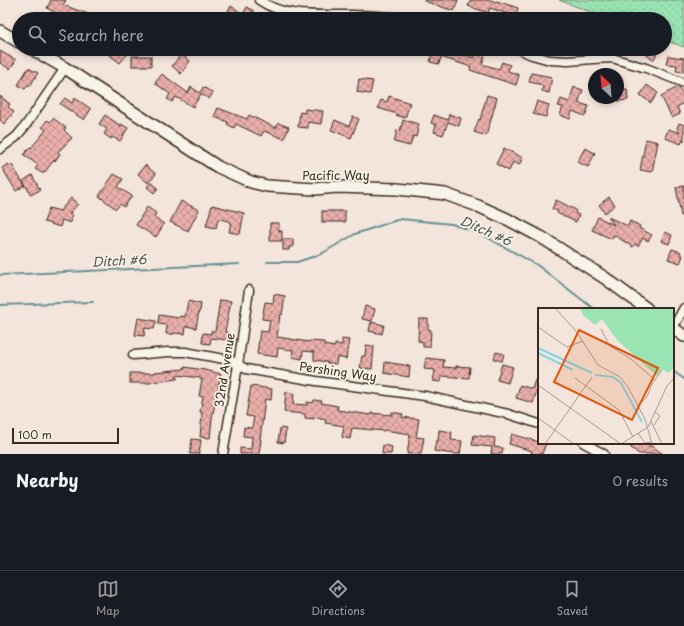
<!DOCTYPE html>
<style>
body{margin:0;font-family:"Playpen Sans",sans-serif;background:#242831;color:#f1f3f6}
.compass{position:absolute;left:588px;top:68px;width:36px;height:36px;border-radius:50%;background:#171b24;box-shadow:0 2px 6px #0003;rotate:334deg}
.scale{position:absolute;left:12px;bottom:10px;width:107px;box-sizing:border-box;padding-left:4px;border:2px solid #3b2a1e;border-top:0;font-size:11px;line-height:14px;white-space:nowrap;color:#3b2a1e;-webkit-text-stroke:3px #f7f3e8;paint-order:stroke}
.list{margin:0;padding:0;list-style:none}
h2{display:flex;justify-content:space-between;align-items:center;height:52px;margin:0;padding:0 16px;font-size:17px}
h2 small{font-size:13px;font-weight:400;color:#9ea1a6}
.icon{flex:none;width:22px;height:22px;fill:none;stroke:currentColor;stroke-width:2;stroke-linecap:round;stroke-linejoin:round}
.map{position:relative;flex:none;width:684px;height:454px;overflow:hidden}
.search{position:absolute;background:#171b24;box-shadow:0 2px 6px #0003;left:12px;right:12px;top:12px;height:44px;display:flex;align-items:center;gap:10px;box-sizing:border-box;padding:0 14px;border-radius:22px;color:#9ea1a6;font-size:15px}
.sheet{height:116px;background:#171b24}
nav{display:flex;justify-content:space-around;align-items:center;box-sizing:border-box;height:56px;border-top:1px solid #363941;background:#171b24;font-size:11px;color:#9ea1a6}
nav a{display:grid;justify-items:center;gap:2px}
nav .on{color:#9f9995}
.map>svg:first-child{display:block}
.grass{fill:url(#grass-dots);stroke:#6a8668}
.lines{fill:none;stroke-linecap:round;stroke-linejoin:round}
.stream{stroke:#679094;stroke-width:2}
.building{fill:url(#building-cross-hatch);stroke:#3b2a1e}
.street-casing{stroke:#3b2a1e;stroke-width:11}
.secondary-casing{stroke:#3b2a1e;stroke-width:14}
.street{stroke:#f7f3e8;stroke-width:8}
.secondary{stroke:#f7f3e8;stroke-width:11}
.labels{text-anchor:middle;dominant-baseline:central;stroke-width:3.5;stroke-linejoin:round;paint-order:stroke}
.street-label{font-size:12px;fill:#3b2a1e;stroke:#f7f3e8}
.water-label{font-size:13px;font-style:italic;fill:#4e544f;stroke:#f7f3e8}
.inset-river{fill:none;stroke:#85d4e3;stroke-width:2}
.inset-road{fill:none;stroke:#aa9a90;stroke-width:1}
.view{fill:#df570d;fill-opacity:0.15;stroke:#df570d;stroke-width:2}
.inset-edge{fill:none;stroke:#3b2a1e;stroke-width:2}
</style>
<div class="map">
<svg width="684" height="454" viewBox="0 0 684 454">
<defs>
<pattern id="grass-dots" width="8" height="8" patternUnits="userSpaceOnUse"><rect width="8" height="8" fill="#9ae3b2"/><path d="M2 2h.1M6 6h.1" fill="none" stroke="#86c399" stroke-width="1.8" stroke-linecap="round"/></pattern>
<pattern id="building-cross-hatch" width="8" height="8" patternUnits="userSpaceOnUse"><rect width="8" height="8" fill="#eaafab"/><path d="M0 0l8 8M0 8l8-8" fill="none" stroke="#bf8f8b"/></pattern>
</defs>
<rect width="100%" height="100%" fill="#f4e5dc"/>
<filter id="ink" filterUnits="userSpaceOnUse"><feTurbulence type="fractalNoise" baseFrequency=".025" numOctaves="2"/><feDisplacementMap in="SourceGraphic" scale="8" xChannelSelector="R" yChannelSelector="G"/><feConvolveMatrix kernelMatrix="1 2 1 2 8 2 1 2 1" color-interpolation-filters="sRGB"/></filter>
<g filter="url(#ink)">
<path class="grass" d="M559,0H684V47L665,40V19H609Z"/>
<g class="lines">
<g class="stream">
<path d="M267,262H297L321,254L355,234L400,219L452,224L481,234L537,265L594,309"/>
<path d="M0,275L239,264"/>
<path d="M0,305L93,302"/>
<path d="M673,371L684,379"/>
</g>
</g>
<g class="building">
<path d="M51,0H66L63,5L88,14L86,19H67L47,8Z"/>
<path d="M424,0H458L454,11L424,1Z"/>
<path d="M471,0H491L496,2L497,1L518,8L515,19H507L508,14L490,8L488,13L468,6Z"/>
<path d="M231,6L243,14L247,7L254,11L248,19L245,16L243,19H234L226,14Z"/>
<path d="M102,49H120L127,55L120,63Z"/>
<path d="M422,49H449L474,58L476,53L485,56L482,64L499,69L502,62L510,65L508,71L519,75L516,85L470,70L471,67L441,57L439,64L430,62L432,54L422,51Z"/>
<path d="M639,49H660L653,60Z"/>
<path d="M0,51L16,60L10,69L0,63Z"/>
<path d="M181,54L190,61L181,74L172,66Z"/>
<rect x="132" y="56" width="19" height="10"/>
<path d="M668,56L684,58V72L676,71L677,65L666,64Z"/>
<path d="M28,68L38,73L30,86L28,85L25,89L18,85Z"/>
<path d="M531,73L552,77L549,93L542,91L543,85L529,82Z"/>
<path d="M162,74L188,93L191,87L200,93L203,87L213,93L209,99L201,94L193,107L176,97L172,102L167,99L170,94L155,83Z"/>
<path d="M359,79L373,81L370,94L357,92Z"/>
<path d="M647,85L658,93L651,103L640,95Z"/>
<path d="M574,87L583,90L578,103L589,106L585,116L572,111L570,119L560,115L563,107L558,106L561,99L569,102Z"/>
<path d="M678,87L684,96V103L677,107L680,114L672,118L661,96Z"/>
<path d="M618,89H627L628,100L618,101Z"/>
<path d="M487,95L497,98L490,123L486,136L474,132L479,119L480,120Z"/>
<path d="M0,96L10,104L8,107L14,112L4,124L0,120Z"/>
<path d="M389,96L410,103L405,118L396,115L397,114L378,108L381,100L387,102Z"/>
<path d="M65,98L72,103L75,98L91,109L84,120L60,104Z"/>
<path d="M537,101L549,105L546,117L533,114Z"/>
<path d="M218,108L247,119L249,115L276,128L278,123L289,127L284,139L264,131L261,136L236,124L234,128L227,124L228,122L214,117Z"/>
<path d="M305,109L323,111L321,124L308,122V128L298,127L300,112L305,113Z"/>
<path d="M449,114L461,118L459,126L448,122L443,135L434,132L436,125L431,123L434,115L448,120Z"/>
<path d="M105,115L121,126V124L128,128L120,141L112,137L111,139L104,134L107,129L99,124Z"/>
<path d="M353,116L359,119L351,138L331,130L335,120L349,126Z"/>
<path d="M53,118L66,128L64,130L72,138L58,152L60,154L55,161L54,160L44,173H42L35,169L38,165L24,155L30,147L31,148L46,130L42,127L47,120L50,122Z"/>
<path d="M403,120L419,124L416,137L413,136L410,146L394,142L397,130L400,131Z"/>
<path d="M679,123L684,125V142L683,139L681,144L665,138L668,129L680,133L677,128Z"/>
<path d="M646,139L658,142L652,172L640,170Z"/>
<path d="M504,148L523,158L519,165L513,162L509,171L496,164Z"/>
<path d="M585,148L595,153L588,167L577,162Z"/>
<path d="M8,164L9,166L12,165L25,186L16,191L2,168Z"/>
<path d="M145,165L156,174L148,183L138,174Z"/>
<path d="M114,174L123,179L118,187L132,196L124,207L120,204L116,209L99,196Z"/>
<path d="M32,175L40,190L31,195L23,181Z"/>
<path d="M151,182L158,188L154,193L147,187Z"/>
<path d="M684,186V215L681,216L676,187Z"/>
<path d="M609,197L615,205L605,213L599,205Z"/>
<path d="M71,198L78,204L69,214L72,215L70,223L62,220L60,227L44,222L49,208L60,211Z"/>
<path d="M556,200L576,210L575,213L579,215L576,222L557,213L558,211L552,209Z"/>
<path d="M181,201L199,210L188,231L170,222Z"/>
<path d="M212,205L244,213L240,234L229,232L231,222L225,220L218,219L216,228L206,226Z"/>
<path d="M147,207L156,213L154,217L164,224L156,237L136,225Z"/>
<rect x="322" y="211" width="23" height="11"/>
<path d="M598,217L614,225L608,217L628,226L630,221L640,226L639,228L652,235L648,241L643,238L638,246L635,244L633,247L614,235L612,239L592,230Z"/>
<path d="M270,223H279V231H282V241H270Z"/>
<path d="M665,232L672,235L669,244L661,241Z"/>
<path d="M283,239H293V247H289V250H283Z"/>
<path d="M672,249L681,252L680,254L683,256L680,263L668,259Z"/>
<path d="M274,294L285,296L282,315H280L277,337L309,342V341L324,342V345L335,347V344L342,345V339L349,340L346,359L337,357L336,364L327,363V362L314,360V352L303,351L302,359L292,357L293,350L278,348L277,357L257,354L260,331L268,332L270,320L262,319L265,302L273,303Z"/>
<path d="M220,300L231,301L225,332L229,333L228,340L211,338L210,344L202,343L203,333L211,334V331H215Z"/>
<path d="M188,301L201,304L200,311H199L196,328L186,326L185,334L174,333V334H166L167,325L158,324L159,315L179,318L180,316L185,317Z"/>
<path d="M365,306L375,309L372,321L362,319Z"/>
<path d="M138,318L156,321L154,329L145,328L144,336L135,335Z"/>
<path d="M419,319H428V329L431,330L430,347H423V342L418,341Z"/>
<path d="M371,322L384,325L382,334L369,331Z"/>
<path d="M366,345L374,346L372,369L360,368L362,356H365Z"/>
<path d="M496,352L504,354L502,361L494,359Z"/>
<path d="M426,358L444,360L443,367L456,368V366L470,367L469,378L442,376L441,382L433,381L435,370L424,369Z"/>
<path d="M385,362L410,366L409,377L384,373Z"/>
<path d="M502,364L513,367L508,383L497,380Z"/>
<path d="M184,367L205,370L221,374L212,418L210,438L200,437L202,413L200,412L203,397L199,396L202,379H200V378L177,375V379L149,383H130V373H155V372L184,369Z"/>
<path d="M535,380L539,381V390H537L533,403L516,398L520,385L532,389Z"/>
<path d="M251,386L272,389L271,400L265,399L260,440H261L259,454H240V448L251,449L252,437L243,436L244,427L252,428L254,417L246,416Z"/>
<path d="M286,392L294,393L293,404L307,405V402L313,403L314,400L322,401L321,403L338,406L337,410L371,415V413L392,415V412L403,414L402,417L419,419L416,437L424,438L421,454H407L410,434L384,430V431L352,428L350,439L342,437L344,426L325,423L326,419L314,417V419L305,418V414L284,412Z"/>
<path d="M280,428L286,429L284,443L278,442Z"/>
<path d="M439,430L452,432L451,440L462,441L460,454H453L434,451L436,441H438Z"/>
<path d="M512,434L539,442V443H546L542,454H531L532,451L509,444Z"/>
<path d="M474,435L495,438L494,447L503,448L502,454H491L492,447L472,445Z"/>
<path d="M192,439L201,440L199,454H190Z"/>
<path d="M634,443H646L651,447L652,446L663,454H639L630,447Z"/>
<path d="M383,445L392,447L391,454H382Z"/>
</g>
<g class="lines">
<g class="street-casing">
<g id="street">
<path d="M259,0C288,20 322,14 355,15C374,15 392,17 411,19"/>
<path d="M519,49L532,55L550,60L568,61L593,59L612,58L646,68L684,83"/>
<path d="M0,149L16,137L26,125L65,68"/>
<path d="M673,328L684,308"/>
<path d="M133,355L168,352H185L230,360L246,369L316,381L425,396L508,414L539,424"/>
<path d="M584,443L604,454"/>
<path d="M223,454L238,365L249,290"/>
</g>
</g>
<g class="secondary-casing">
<g id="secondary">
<path d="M0,31L19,42"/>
<path d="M32,49L65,68L218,167L251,182L267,186L315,189L337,187L397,189L445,194L478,206L507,219L541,237L605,278L647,309"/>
<path d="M673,328L684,336"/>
</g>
</g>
<use href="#street" class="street"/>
<use href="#secondary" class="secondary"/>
</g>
</g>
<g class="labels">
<g class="street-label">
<text x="336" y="175">Pacific Way</text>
<text transform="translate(224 370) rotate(-81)">32nd Avenue</text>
<text transform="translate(338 371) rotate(8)">Pershing Way</text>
</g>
<g class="water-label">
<text transform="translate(486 230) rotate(24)">Ditch #6</text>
<text transform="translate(119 260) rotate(-3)">Ditch #6</text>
</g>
</g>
<g transform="translate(538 308)">
<rect width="136" height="136" fill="#f4e5dc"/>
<path d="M42,0H136V60L130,65L125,61L119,68L80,33L64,11L57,17L45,7Z" fill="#9ae3b2"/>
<path class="inset-river" d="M0,40L54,65M0,45L35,62M57,67L75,69L83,75L104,114"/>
<path class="inset-road" d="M17,0L38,23L60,57L82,69L90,79L107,111L114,136M0,19L29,39L45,33M63,21L72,38L93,51L117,72M37,70L81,102L95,129M0,77L83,136M100,97L109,89L114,76L124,62M0,110L36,136M113,113L124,136M116,117L122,108L117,104M100,125L107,135L113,134M7,136L54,69M83,136L110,119L129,78L136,70"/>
<path class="view" d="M41,22L120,60L94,112L16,74Z"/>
<rect width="136" height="136" class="inset-edge"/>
</g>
</svg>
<svg class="compass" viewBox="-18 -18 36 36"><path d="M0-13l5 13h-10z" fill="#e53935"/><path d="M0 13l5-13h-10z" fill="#9ea1a6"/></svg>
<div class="scale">100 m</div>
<div class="search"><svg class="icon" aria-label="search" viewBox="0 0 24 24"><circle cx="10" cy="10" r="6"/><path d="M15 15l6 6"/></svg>Search here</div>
</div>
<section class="sheet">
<h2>Nearby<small>0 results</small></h2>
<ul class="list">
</ul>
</section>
<nav>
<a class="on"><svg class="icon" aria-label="map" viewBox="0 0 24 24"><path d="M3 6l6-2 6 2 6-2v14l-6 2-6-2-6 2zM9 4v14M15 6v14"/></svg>Map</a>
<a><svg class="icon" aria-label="directions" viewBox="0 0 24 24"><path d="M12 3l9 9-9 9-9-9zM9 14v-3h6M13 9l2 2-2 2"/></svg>Directions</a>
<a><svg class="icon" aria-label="saved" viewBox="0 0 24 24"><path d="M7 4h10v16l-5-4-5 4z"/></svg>Saved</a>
</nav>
